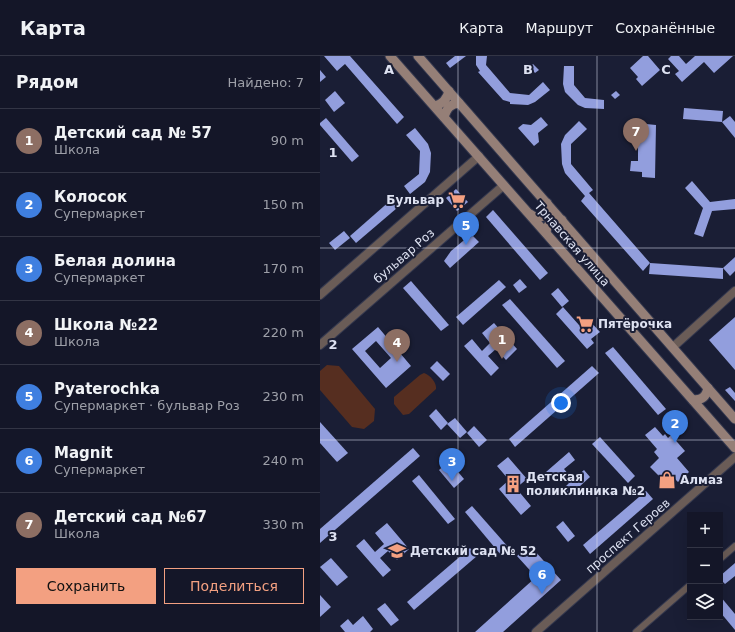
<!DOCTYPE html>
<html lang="ru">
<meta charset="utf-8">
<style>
body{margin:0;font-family:"DejaVu Sans",sans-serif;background:#212334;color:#f1f3f6}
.controls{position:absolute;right:12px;bottom:12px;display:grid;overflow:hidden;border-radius:0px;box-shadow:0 4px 16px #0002}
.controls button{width:36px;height:36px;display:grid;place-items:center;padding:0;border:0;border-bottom:1px solid #333545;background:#141628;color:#f1f3f6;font:20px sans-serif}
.you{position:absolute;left:241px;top:347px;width:14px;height:14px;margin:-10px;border:3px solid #fff;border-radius:50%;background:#1a73e8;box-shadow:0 0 0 6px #1a73e833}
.badge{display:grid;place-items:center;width:26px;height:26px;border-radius:50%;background:#f3a081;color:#fff;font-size:13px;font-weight:700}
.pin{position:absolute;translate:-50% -33px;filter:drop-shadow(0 1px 2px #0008)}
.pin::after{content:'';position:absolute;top:21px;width:14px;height:12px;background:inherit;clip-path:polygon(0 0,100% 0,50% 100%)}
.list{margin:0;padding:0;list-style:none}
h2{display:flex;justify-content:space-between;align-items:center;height:52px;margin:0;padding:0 16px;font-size:17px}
h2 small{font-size:13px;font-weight:400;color:#9d9fa8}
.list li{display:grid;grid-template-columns:26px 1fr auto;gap:12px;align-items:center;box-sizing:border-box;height:64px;padding:0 16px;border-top:1px solid #333545}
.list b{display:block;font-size:15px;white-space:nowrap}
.list p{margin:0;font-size:13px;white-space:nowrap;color:#9d9fa8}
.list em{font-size:13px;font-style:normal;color:#9d9fa8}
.actions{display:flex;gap:8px;padding:12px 16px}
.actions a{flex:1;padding:9px 0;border:1px solid #f3a081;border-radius:0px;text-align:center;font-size:14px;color:#f3a081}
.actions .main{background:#f3a081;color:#111}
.icon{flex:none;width:22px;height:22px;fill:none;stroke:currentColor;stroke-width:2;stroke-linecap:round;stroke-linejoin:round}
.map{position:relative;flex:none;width:415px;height:576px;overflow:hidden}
header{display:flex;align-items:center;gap:24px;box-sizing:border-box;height:56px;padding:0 20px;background:#141628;border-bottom:1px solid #333545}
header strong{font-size:19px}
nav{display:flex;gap:22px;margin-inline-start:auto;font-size:14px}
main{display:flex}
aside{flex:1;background:#141628}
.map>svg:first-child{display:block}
.green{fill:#562e20}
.building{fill:#929edd;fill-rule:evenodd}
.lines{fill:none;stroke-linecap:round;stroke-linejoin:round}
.minor-casing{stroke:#35394f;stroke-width:8}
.tertiary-casing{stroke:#35394f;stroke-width:10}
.secondary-casing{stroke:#35394f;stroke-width:11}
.minor{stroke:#6a5c57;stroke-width:6}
.tertiary{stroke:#6a5c57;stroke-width:8}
.secondary{stroke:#957f77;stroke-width:9}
.grid{fill:none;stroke:#dee2f2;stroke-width:1;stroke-opacity:0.55}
.labels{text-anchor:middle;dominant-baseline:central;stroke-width:4;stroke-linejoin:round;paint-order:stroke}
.poi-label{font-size:12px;font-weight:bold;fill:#dee2f2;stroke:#1a1e35;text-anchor:start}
.street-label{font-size:12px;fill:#dee2f2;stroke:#1a1e35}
.grid-label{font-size:13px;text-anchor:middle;font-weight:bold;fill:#dee2f2;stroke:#1a1e35;stroke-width:4;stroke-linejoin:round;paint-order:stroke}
</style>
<header>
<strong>Карта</strong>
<nav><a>Карта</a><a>Маршрут</a><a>Сохранённые</a></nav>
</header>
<main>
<aside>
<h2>Рядом<small>Найдено: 7</small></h2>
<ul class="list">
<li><span class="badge" style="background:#8d6e63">1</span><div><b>Детский сад № 57</b><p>Школа</p></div><em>90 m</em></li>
<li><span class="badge" style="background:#3f7fe0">2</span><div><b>Колосок</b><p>Супермаркет</p></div><em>150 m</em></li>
<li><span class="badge" style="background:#3f7fe0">3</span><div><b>Белая долина</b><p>Супермаркет</p></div><em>170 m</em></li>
<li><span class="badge" style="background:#8d6e63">4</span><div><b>Школа №22</b><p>Школа</p></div><em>220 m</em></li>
<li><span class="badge" style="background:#3f7fe0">5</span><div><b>Pyaterochka</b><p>Супермаркет · бульвар Роз</p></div><em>230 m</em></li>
<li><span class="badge" style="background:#3f7fe0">6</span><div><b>Magnit</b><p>Супермаркет</p></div><em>240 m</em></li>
<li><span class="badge" style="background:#8d6e63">7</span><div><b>Детский сад №67</b><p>Школа</p></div><em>330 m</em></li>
</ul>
<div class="actions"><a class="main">Сохранить</a><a>Поделиться</a></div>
</aside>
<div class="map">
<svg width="415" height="576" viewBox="0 0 415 576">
<rect width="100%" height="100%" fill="#1a1e35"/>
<g class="green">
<path d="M7,309L19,310L55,353L54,365L44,373L32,371L0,334V315Z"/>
<path d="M104,317C110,319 117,327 116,333L89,358L83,359L74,348V341L100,319Z"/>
</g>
<g class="building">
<path d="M4,0H30L84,61L77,68L25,8L17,15Z"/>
<path d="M135,0H146L130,12L126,7Z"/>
<path d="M156,0H167L166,9L190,37L209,39L223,26L230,34L215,46L208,49L190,48V46L183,44L158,16L160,15L156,9Z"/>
<path d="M323,0H328L340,14L322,30L316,23L318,21L310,12Z"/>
<path d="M351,0H359L366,8L375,0H413L394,17L384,6L362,26L355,18L359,15L348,3Z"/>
<path d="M213,8L219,14L215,17L210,11Z"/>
<path d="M244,10H254V29L265,42L284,44V53L265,52L258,49L245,36L243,28Z"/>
<path d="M0,14L6,21L0,26Z"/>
<path d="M15,35L25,47L14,56L5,44Z"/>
<path d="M296,35L300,39L295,43L291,39Z"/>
<path d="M364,52L403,55L402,66L363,63Z"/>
<path d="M410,60L415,66V82L402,66Z"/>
<path d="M221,61L228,69L218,77L219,86L214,90L198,72L203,68L211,69Z"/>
<path d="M6,62L39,100L32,106L0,69V67Z"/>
<path d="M259,65L267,73L251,88V108L273,134L269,137L330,207L323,215L261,145L265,140L245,117L242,108L241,88L245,79Z"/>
<path d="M326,68L336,69L335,122L322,121V116L310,115L311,105H318V82H312V71H325Z"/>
<path d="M95,72L108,88L111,97L110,116L105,126L90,138L84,130L99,118L100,95L86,79Z"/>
<path d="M372,125L390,146L415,143V153L392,155L383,181L374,178L383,152L365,132Z"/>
<path d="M136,133L148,146L137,155L126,142Z"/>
<path d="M71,144L77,152L36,187L30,180Z"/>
<path d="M173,154L228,217L220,224L166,161Z"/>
<path d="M24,175L30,182L15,194L9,187Z"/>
<path d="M153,180L159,186L130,212L124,205L131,195L143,185Z"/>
<path d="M415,201V215L410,220L403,212Z"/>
<path d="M330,207L403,212V223L329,218Z"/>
<path d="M200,223L207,231L199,237L193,229Z"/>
<path d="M179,224L186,231L143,269L136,261Z"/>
<path d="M91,225L129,269L121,275L83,232Z"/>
<path d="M238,232L249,245L242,251L231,238Z"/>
<path d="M190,243L245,305L237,312L182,249Z"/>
<path d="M243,251L259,269L267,262L280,276L271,283L274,287L267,293L236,258Z"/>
<path d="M415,261V314L389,284Z"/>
<path d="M174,267L197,293L186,304L176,293L168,300L179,312L171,320L144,290L152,283L162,295L170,287L162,277Z"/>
<path d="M58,271L91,310L66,332L32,293ZM56,285L71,302L60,312L45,295Z"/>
<path d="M293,291L346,353L338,359L285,297Z"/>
<path d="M117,305L130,318L123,325L110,312Z"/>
<path d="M272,310L279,317L195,391L189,383Z"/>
<path d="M410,331L415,337V345L405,334Z"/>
<path d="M116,353L128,367L121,374L109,360Z"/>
<path d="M135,362L147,376L140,382L127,368Z"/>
<path d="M0,366L28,397L17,406L0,387Z"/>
<path d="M154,370L167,384L159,391L147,377Z"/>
<path d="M335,371L343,380L345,378L348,382L351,379L365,395L357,402L369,416L358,426L355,423L348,429L330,411L339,402L334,396L337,393L325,379Z"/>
<path d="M280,381L315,420L308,427L272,388Z"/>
<path d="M93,392L100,400L0,487V473Z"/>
<path d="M249,396L255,404L244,413L253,424L264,414L270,421L248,441L242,434L249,427L240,417L233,423L226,416Z"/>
<path d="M188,401L207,423L196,432L211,450L201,459L179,433L189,424L177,410Z"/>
<path d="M129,405L144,423L134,432L119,414Z"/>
<path d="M99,419L135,463L128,468L92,425Z"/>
<path d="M326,435L333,443L270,498L263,489Z"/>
<path d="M152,450L189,492L181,499L145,456Z"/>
<path d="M243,465L255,480L248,486L236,471Z"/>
<path d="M67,467L89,493L77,504L68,495L60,502L71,514L63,521L36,490L44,483L55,496L64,488L55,477Z"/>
<path d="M209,490L213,495L214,494L241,524L183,576H155L216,521L197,500Z"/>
<path d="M150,492L157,500L94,554L87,546Z"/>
<path d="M11,502L28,521L17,530L0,511Z"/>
<path d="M415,507V520L405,528L400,523V520Z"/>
<path d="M0,539L11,551L0,561Z"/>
<path d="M400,540L415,558V574L400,556Z"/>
<path d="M65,547L79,564L71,570L57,553Z"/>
<path d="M43,560L53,573L50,576H25L20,570L28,563L33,569Z"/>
</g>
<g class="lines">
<g class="minor-casing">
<g id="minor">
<path d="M400,503L415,490"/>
<path d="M316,576L370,529"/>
</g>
</g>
<g class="tertiary-casing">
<g id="tertiary">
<path d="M0,239L159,100"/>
<path d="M0,289L184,129"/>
<path d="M353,291L415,235"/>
<path d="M216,576L415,401"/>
</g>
</g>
<g class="secondary-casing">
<g id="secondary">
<path d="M70,0L415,392"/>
<path d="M98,0L415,363"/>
<path d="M115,50C123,48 127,43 129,35"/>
<path d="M124,61C127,52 130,48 139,47"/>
<path d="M210,158L216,162L224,160L228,154L227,147"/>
<path d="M226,177C227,167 232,163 242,164"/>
<path d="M373,344C382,344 386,341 388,332"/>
</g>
</g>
<use href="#minor" class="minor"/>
<use href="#tertiary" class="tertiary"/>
<use href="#secondary" class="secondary"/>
</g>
<path class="grid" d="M138,0V576M277,0V576M0,192H415M0,384H415"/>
<defs>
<g id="supermarket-bare" transform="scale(1.38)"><path d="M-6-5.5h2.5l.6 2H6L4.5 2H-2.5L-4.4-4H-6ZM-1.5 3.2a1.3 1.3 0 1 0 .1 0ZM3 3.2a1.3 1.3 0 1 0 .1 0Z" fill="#f3a081" stroke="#1a1e35" stroke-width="2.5" paint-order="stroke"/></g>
<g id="shop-bare" transform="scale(1.38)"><path d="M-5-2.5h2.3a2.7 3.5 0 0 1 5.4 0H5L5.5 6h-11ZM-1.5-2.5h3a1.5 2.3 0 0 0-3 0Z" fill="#f3a081" stroke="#1a1e35" stroke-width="2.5" paint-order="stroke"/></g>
<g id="building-bare" transform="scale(1.38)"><path d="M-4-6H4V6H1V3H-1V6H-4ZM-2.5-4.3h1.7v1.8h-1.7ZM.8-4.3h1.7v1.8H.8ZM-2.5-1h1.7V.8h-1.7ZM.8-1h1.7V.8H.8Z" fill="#f3a081" stroke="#1a1e35" stroke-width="2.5" paint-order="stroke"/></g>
<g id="school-bare" transform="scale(1.38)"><path d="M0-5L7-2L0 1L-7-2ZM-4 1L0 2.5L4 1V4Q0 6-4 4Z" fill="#f3a081" stroke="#1a1e35" stroke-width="2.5" paint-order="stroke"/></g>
</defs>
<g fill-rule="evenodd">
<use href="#supermarket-bare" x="137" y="144"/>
<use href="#supermarket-bare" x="265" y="268"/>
<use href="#shop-bare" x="347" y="424"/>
<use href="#building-bare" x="193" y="428"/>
<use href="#school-bare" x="77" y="495"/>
</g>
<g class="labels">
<g class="poi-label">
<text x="124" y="144" text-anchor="end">Бульвар</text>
<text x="278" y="268">Пятёрочка</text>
<text x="206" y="421">Детская<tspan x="206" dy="14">поликлиника №2</tspan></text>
<text x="360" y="424">Алмаз</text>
<text x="90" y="495">Детский сад № 52</text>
</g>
<g class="street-label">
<text transform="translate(252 188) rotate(49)">Трнавская улица</text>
<text transform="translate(84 200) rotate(-41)">бульвар Роз</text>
<text transform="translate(308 480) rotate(-41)">проспект Героев</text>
</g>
</g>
<g class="grid-label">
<text x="69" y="18">A</text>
<text x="208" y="18">B</text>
<text x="346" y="18">C</text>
<text x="13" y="101">1</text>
<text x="13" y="293">2</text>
<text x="13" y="485">3</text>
</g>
</svg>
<div class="controls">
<button>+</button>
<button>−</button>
<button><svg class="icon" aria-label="layers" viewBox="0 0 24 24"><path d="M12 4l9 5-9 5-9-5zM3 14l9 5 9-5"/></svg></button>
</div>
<div class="you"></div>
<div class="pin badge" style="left:182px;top:303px;background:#8d6e63">1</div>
<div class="pin badge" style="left:355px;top:387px;background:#3f7fe0">2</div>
<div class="pin badge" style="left:132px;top:425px;background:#3f7fe0">3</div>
<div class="pin badge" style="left:77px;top:306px;background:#8d6e63">4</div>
<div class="pin badge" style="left:146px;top:189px;background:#3f7fe0">5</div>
<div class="pin badge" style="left:222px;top:538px;background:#3f7fe0">6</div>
<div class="pin badge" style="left:316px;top:95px;background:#8d6e63">7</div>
</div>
</main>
